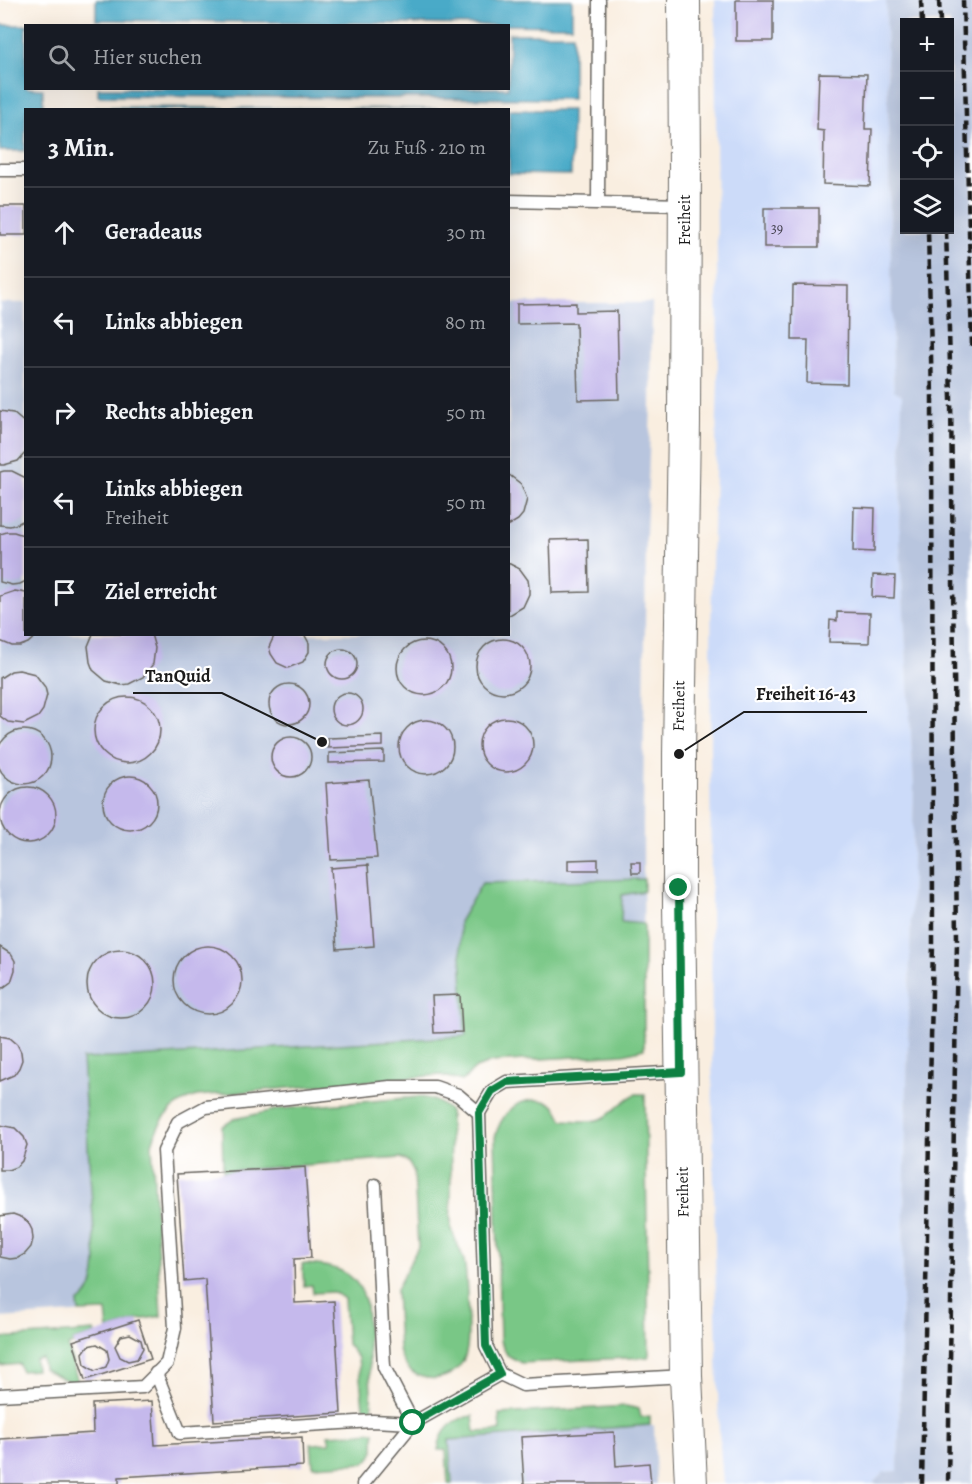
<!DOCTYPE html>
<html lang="de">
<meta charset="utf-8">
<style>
body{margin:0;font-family:Alegreya,serif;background:#242831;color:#f1f3f6}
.controls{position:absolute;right:18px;top:18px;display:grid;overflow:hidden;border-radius:0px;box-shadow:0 6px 24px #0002}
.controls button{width:54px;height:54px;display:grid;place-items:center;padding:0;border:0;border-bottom:2px solid #363941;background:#171b24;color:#f1f3f6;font:30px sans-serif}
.stop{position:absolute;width:18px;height:18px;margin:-14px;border:4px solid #0b8043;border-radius:50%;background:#fff}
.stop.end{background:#0b8043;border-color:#fff;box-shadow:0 2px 6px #0008}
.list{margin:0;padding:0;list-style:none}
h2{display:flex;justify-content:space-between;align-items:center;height:78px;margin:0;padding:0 24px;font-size:26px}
h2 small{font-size:20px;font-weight:400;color:#9ea1a6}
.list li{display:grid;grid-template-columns:39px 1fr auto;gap:18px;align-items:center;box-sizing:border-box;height:90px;padding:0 24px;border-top:2px solid #363941}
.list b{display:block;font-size:22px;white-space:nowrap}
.list p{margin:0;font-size:20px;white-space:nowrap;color:#9ea1a6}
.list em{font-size:20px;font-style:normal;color:#9ea1a6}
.icon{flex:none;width:33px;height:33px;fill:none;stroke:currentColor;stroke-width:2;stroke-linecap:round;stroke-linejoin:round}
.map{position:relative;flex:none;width:972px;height:1484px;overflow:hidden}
.search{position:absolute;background:#171b24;box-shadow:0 6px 24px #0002;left:24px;top:24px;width:486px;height:66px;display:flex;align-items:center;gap:15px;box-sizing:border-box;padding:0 21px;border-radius:0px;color:#9ea1a6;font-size:22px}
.panel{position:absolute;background:#171b24;box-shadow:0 6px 24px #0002;left:24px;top:108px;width:486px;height:528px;border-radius:0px}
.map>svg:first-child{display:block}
.built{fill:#ccdbf9}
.industrial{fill:#b8c5de;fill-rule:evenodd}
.green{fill:#79c786;stroke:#4a7251;stroke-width:1.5}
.water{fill:#49aac8;stroke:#326372;stroke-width:1.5}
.building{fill:#c5b9ec;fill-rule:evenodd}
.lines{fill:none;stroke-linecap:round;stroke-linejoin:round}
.service-casing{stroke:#696661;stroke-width:15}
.tertiary-casing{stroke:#696661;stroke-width:34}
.service{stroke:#fff;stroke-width:12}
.tertiary{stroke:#fff;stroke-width:32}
.rail{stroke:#1c1c1c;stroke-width:4.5;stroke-dasharray:9 4.5;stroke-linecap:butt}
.route{stroke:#0b8043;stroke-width:8}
.labels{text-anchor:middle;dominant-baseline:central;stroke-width:4.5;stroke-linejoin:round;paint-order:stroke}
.number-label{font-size:14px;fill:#464350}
.street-label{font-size:16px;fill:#1c1c1c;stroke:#fff}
.leader{fill:none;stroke:#1c1c1c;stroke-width:2}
.callout-dot{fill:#1c1c1c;stroke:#fff;stroke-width:2}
.callout-label{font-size:18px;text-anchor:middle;font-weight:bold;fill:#1c1c1c;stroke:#fff;stroke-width:4.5;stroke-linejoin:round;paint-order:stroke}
</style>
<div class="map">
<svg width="972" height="1484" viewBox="0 0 972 1484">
<rect width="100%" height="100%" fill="#fff"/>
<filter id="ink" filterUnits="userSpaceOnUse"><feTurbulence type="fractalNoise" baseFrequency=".0167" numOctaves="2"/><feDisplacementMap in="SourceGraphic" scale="12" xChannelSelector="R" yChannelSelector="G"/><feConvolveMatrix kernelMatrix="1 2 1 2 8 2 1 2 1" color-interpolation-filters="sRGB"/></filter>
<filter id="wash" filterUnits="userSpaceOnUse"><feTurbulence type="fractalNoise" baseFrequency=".008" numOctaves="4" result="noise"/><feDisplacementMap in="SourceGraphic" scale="24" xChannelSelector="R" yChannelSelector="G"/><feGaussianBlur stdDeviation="1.35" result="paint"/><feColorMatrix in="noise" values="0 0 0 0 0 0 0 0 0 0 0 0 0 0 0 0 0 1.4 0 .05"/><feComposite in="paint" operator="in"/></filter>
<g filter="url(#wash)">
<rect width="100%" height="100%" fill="#f9eee0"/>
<path class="built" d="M715,0H886L893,368L894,389L902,395L900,542L914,785L898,1471L884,1472L875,1481L874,1484H723L719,1431L716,1314L712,1055L710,746L712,564L718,382Z"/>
<g class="industrial">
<path d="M886,0H972V1484H874V1482L884,1472L898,1471L914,785L900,542L902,395L894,390L893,368ZM904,22H950V230H904Z"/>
<path d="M0,303H25L26,634H508L509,303H652L651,405L646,535L643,825L644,1024L135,1057L148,1308L0,1318Z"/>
<path d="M654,1425L656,1484H452L449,1440Z"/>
</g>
<g class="green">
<path d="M644,879V891L622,895L621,922L644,924V1049L624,1054L492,1062L476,1068L462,1081L441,1075L197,1096C172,1104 159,1119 152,1144L161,1316L138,1320L108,1330L106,1311L79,1312L78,1303C93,1293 95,1279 96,1261L82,1059L135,1057L466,1036L459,922L482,883Z"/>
<path d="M636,1094H645L649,1357L521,1363L507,1355L500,1341L495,1137C500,1118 512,1101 534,1100C540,1100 547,1100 552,1104C557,1107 560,1115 563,1120C575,1120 594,1124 605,1117C616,1110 623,1100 636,1094Z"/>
<path d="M418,1097C432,1098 440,1102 450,1111C450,1137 451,1163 451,1189C451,1201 450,1214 451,1226C453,1238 461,1249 464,1261C467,1272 469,1336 467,1348C462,1388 405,1389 399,1349L396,1290L418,1247L414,1172L408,1162L401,1158L223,1171L222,1127L234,1119L280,1109Z"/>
<path d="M302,1264C333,1265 358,1270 366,1304L372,1409L369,1410L363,1407L358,1358L347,1344L344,1299L334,1292L313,1293L312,1285L304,1286Z"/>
<path d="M94,1331L95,1334L73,1341V1344L68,1346L79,1386L43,1369L42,1358L35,1359L36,1370L21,1371L20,1364L0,1366V1338Z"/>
<path d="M626,1406L639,1409L641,1417L650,1416V1425L449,1440L452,1484H448L446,1450H438C440,1431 454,1417 473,1416L475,1432L500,1431L499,1414Z"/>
<path d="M374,1432C374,1444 377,1456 364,1463L313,1466L311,1444L330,1443L328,1435Z"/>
</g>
<g class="water">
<path d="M96,0H572V26L96,20Z"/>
<path d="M0,25H43L26,26V88L43,89V109L26,110L25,151H0Z"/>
<path d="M509,34H573V99L98,96V88H508Z"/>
<path d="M97,107L477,109L97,110Z"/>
<path d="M509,110H572L571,175L509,174Z"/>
</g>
<g id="blocks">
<g class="building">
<rect x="736" y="0" width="37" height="41"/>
<path d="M819,73L867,74L865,129H872L870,186L823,184L824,131L817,130Z"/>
<rect x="0" y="206" width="26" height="29"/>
<rect x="764" y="208" width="55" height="39"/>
<path d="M793,285L848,286L847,384L807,383L808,340H792Z"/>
<path d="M576,303V312L617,311L619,399L578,400L576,323L517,324V304Z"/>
<path d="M0,411L13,413L26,424V452L18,461L4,465H0Z"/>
<path d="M4,471H12L26,478V519L17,524L10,526L0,525V472Z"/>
<path d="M508,474L521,484L527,499L523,514L518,520L508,526Z"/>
<path d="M854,507L875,508L874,552L853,551Z"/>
<path d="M7,532H14L26,536V581L20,584L12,585L0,582V534Z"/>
<path d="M588,539L589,592L552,593L550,540Z"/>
<path d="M508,563L520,569L528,580L529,587V594L523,607L508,616Z"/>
<path d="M873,575L895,576L894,598L872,597Z"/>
<path d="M15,591L26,593V634H38L28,643L20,646H12L0,641V596Z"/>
<path d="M837,612L870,613L869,643L829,642L830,620L837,621Z"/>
<path d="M93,634H151L155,648L153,664L143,677L129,684L121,685L106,681L93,670L90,662L88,646Z"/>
<path d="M275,634H304L309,643V652L303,662L288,668L277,663L271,654L269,647Z"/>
<circle cx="503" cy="666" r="27"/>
<circle cx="424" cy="668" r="27"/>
<circle cx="342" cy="664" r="15"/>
<path d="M19,670L35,674L45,687L47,695L43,710L38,717L24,724L8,722L0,716V678L11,671Z"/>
<circle cx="289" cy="704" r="20"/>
<circle cx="347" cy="709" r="16"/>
<circle cx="127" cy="730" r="33"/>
<circle cx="506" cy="745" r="27"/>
<circle cx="426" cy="747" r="27"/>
<circle cx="24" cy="757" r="27"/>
<path d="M383,736V746L328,748V738Z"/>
<circle cx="291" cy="757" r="20"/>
<path d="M384,751V762L329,763V753Z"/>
<circle cx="130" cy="803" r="27"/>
<path d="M369,780L377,858L331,860L326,783Z"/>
<circle cx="28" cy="815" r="28"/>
<path d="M598,859V870H568V860Z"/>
<path d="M631,862H640V873H632Z"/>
<path d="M368,865L374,946L337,949L331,868Z"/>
<circle cx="208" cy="980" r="34"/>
<path d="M0,947L11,954L15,961V970L11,982L0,990Z"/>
<circle cx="121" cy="984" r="34"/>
<path d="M460,995L462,1032L434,1033L432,996Z"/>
<path d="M0,1036L10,1038L17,1044L21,1052L22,1060L19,1068L14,1075L0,1081Z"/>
<path d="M0,1125L15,1128L24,1137L27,1145L22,1161L16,1167L8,1170H0Z"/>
<path d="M305,1167L311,1258L294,1259L295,1303L334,1301L341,1413L214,1421L205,1279L184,1281L177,1174Z"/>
<path d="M13,1214L21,1217L28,1222L32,1230L33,1239L31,1247L25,1254L18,1258L10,1259L0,1257V1216Z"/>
<path d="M138,1320L151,1359L85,1380L73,1341ZM130,1334L141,1340L143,1348L137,1359L128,1361L120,1357L115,1346L121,1336ZM97,1344L107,1350L109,1359L106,1367L95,1371L85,1365L83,1353L88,1346Z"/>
<path d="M152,1401L155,1445L302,1437L303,1466L119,1477V1484H0V1439L93,1433L92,1404Z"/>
<path d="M614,1432L616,1466L649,1463L651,1484H524L521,1437Z"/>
</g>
</g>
</g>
<g filter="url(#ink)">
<use href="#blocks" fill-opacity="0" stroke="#696661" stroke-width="1.5"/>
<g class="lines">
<g class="service-casing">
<g id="service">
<path d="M0,170H26"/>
<path d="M508,201L684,205"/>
<path d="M598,202L599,0"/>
<path d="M681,1072L507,1082L492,1091L479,1113L486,1346L500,1374L523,1385L685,1376"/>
<path d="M156,1373L180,1433L373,1421L413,1423L384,1367L375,1185"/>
<path d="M0,1395L143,1387L167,1363L175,1328L164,1151L178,1122L206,1107L390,1087H435L458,1095L479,1113"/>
<path d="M363,1484L413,1423L500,1374"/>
</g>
</g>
<g class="tertiary-casing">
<path id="tertiary" d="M684,0L685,168L684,423L679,754V905L686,1376L691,1484"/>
</g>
<use href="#service" class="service"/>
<use href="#tertiary" class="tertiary"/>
<g class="rail">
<path d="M921,0L922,22"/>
<path d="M939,0L940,22"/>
<path d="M963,0L972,346"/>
<path d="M946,230L951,398L957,940L948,1484"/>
<path d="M922,1484L933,943L932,397L928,230"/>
</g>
</g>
</g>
<g class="lines" filter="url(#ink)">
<path class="route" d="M413,1423L500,1374L486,1346L479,1113L492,1091L507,1082L681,1072L679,888"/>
</g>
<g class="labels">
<g class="number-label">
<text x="777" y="228">39</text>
</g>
<g class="street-label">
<text transform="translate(685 220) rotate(-90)">Freiheit</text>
<text transform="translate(679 706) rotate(-89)">Freiheit</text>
<text transform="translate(683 1192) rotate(-91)">Freiheit</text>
</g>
</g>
<path class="leader" d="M322 742L222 693H133M679 754L744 712H867"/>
<g class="callout-dot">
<circle cx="322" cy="742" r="6"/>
<circle cx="679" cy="754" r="6"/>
</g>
<g class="callout-label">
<text x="178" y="682">TanQuid</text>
<text x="806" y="700">Freiheit 16-43</text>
</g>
</svg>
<div class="controls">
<button>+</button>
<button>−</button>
<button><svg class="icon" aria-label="locate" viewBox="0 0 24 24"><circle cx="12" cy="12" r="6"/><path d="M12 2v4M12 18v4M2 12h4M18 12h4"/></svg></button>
<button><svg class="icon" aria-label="layers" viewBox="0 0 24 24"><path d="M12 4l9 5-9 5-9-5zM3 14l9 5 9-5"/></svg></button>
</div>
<div class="stop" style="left:413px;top:1423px"></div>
<div class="stop end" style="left:679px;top:888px"></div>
<div class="search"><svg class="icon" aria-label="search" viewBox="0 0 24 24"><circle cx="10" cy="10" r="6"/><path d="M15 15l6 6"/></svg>Hier suchen</div>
<section class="panel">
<h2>3 Min.<small>Zu Fuß · 210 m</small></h2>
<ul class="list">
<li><svg class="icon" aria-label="ahead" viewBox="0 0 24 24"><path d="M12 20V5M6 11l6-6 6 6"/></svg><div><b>Geradeaus</b></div><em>30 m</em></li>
<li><svg class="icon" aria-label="left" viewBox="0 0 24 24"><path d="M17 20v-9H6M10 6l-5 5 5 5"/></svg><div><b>Links abbiegen</b></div><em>80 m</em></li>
<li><svg class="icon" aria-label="right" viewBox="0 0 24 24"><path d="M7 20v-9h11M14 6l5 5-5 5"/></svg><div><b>Rechts abbiegen</b></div><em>50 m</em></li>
<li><svg class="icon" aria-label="left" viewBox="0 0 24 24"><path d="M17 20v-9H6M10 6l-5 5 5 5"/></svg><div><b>Links abbiegen</b><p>Freiheit</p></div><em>50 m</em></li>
<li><svg class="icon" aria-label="arrive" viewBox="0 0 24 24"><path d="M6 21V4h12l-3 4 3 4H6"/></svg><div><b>Ziel erreicht</b></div></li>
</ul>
</section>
</div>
